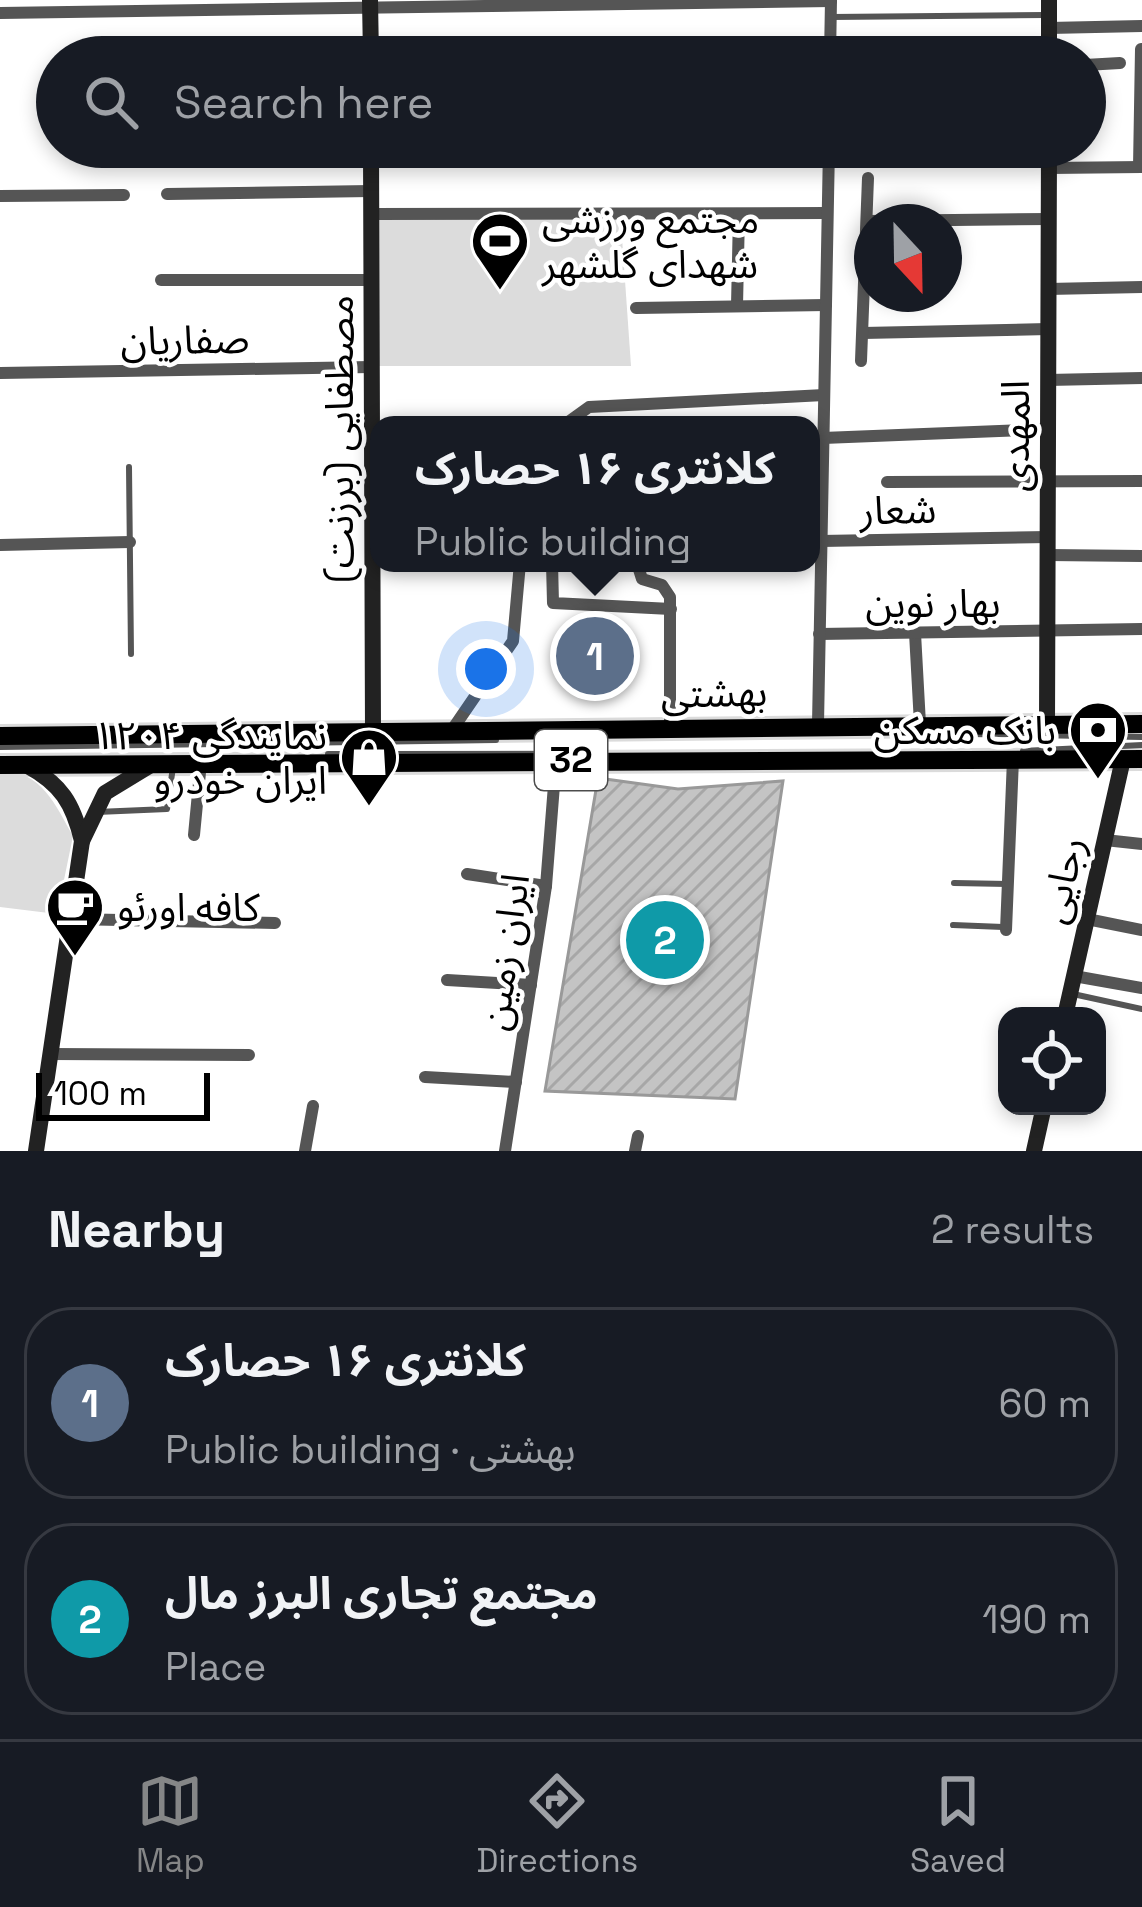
<!DOCTYPE html>
<meta charset="utf-8">
<style>
body{margin:0;font-family:"Space Grotesk","Noto Sans Arabic",sans-serif;background:#20242c;color:#f1f3f6}
.controls{position:absolute;right:36px;bottom:36px;display:grid;overflow:hidden;border-radius:24px;box-shadow:0 6px 18px #0003}
.controls button{width:108px;height:108px;display:grid;place-items:center;padding:0;border:0;border-bottom:3px solid #363941;background:#171b24;color:#f1f3f6;font:60px sans-serif}
.compass{position:absolute;left:854px;top:204px;width:108px;height:108px;border-radius:50%;background:#171b24;box-shadow:0 6px 18px #0003;rotate:158deg}
.scale{position:absolute;left:36px;bottom:30px;width:174px;box-sizing:border-box;padding-left:12px;border:6px solid #000;border-top:0;font-size:33px;line-height:42px;white-space:nowrap;color:#000;-webkit-text-stroke:9px #fff;paint-order:stroke}
.you{position:absolute;left:486px;top:669px;width:42px;height:42px;margin:-30px;border:9px solid #fff;border-radius:50%;background:#1a73e8;box-shadow:0 0 0 18px #1a73e833}
.badge{display:grid;place-items:center;width:78px;height:78px;border-radius:50%;background:#858687;color:#fff;font-size:39px;font-weight:700}
.pin{position:absolute;translate:-50% -50%;border:6px solid #fff;box-shadow:0 3px 12px #0006}
.popup{position:absolute;left:370px;top:416px;width:450px;height:156px;box-sizing:border-box;display:grid;place-content:center;border-radius:24px;background:#171b24;filter:drop-shadow(0 3px 9px #0005);font-size:39px;white-space:nowrap;color:#9ea1a6}
.popup b{font-size:45px;color:#f1f3f6}
.popup::after{content:'';position:absolute;left:50%;top:100%;margin-left:-24px;border:24px solid transparent;border-top-color:#171b24}
.list{margin:0;padding:0;list-style:none}
h2{display:flex;justify-content:space-between;align-items:center;height:156px;margin:0;padding:0 48px;font-size:51px}
h2 small{font-size:39px;font-weight:400;color:#9ea1a6}
.list li{display:grid;grid-template-columns:78px 1fr auto;gap:36px;align-items:center;box-sizing:border-box;height:192px;margin:0 24px 24px;padding:0 24px;border:3px solid #363941;border-radius:48px}
.list b{display:block;font-size:45px;white-space:nowrap}
.list p{margin:0;font-size:39px;white-space:nowrap;color:#9ea1a6}
.list em{font-size:39px;font-style:normal;color:#9ea1a6}
.icon{flex:none;width:66px;height:66px;fill:none;stroke:currentColor;stroke-width:2;stroke-linecap:round;stroke-linejoin:round}
.map{position:relative;flex:none;width:1142px;height:1151px;overflow:hidden}
.search{position:absolute;background:#171b24;box-shadow:0 6px 18px #0003;left:36px;right:36px;top:36px;height:132px;display:flex;align-items:center;gap:30px;box-sizing:border-box;padding:0 42px;border-radius:66px;color:#9ea1a6;font-size:45px}
.sheet{height:588px;background:#171b24}
nav{display:flex;justify-content:space-around;align-items:center;box-sizing:border-box;height:168px;border-top:3px solid #363941;background:#171b24;font-size:33px;color:#9ea1a6}
nav a{display:grid;justify-items:center;gap:6px}
nav .on{color:#858687}
.map>svg:first-child{display:block}
.green{fill:#dcdcdc}
.building{fill:url(#building-hatch);stroke:#999;stroke-width:3}
.lines{fill:none;stroke-linecap:round;stroke-linejoin:round}
.primary-casing{stroke:#dbdbdb;stroke-width:24}
.lane{stroke:#555;stroke-width:6}
.street{stroke:#555;stroke-width:12}
.secondary{stroke:#222;stroke-width:16}
.primary{stroke:#000;stroke-width:18}
.labels{text-anchor:middle;dominant-baseline:central;stroke-width:9;stroke-linejoin:round;paint-order:stroke}
.shield{fill:#fff;stroke:#4c4c4c;stroke-width:3}
.shield-label{font-size:36px;font-weight:bold;fill:#000}
.poi-label{font-size:39px;fill:#000;stroke:#fff;text-anchor:start}
.street-label{font-size:39px;fill:#000;stroke:#fff}
</style>
<div class="map">
<svg width="1142" height="1151" viewBox="0 0 1142 1151">
<defs>
<pattern id="building-hatch" width="6" height="6" patternUnits="userSpaceOnUse" patternTransform="scale(3)"><rect width="6" height="6" fill="#c4c4c4"/><path d="M-1 1l2-2M0 6l6-6M5 7l2-2" fill="none" stroke="#a7a7a7"/></pattern>
</defs>
<rect width="100%" height="100%" fill="#fff"/>
<g class="green">
<path d="M620,209L631,366H375V217Z"/>
<path d="M0,771C41,770 55,804 73,836L57,914L0,907Z"/>
</g>
<g class="building">
<path d="M395,563H510L395,568Z"/>
<path d="M598,778L678,789L783,781L735,1099L545,1091Z"/>
</g>
<g class="lines">
<g class="primary-casing">
<g id="primary">
<path d="M0,736L1142,724"/>
<path d="M0,765L1142,759"/>
</g>
</g>
<g class="lane">
<path d="M831,17L1045,15"/>
<path d="M129,467L131,654"/>
<path d="M978,734L1142,737"/>
<path d="M0,747L496,740"/>
<path d="M1023,751L1142,745"/>
<path d="M328,754H590"/>
<path d="M97,812L167,809L173,767"/>
<path d="M954,883L1008,884"/>
<path d="M953,925L1003,927"/>
<path d="M1073,994L1142,1009"/>
</g>
<g class="street">
<path d="M0,13L831,1"/>
<path d="M1049,28L1142,26"/>
<path d="M830,57L831,0"/>
<path d="M1085,65L1120,63"/>
<path d="M1139,167L1141,49"/>
<path d="M1049,168L1142,167"/>
<path d="M167,194L371,191"/>
<path d="M0,196L124,195"/>
<path d="M372,214L827,213"/>
<path d="M867,221L1049,219"/>
<path d="M161,280H371"/>
<path d="M1048,289L1142,287"/>
<path d="M737,306L739,214"/>
<path d="M636,308L826,305"/>
<path d="M863,333L1048,329"/>
<path d="M861,361L868,178"/>
<path d="M0,373L371,367"/>
<path d="M1048,380L1142,378"/>
<path d="M564,425L589,407L824,395"/>
<path d="M823,438L1048,429"/>
<path d="M887,482L1142,481"/>
<path d="M821,541L1048,537"/>
<path d="M0,545L130,542"/>
<path d="M1048,555L1142,556"/>
<path d="M552,563L553,603L671,609"/>
<path d="M637,563L642,579L662,585L670,597V727"/>
<path d="M915,633L920,724"/>
<path d="M819,634L1142,629"/>
<path d="M818,724L829,147"/>
<path d="M452,730L513,641L520,563"/>
<path d="M194,835L201,762"/>
<path d="M1105,840L1142,844"/>
<path d="M467,874L546,886"/>
<path d="M71,919L275,923"/>
<path d="M1087,919L1142,930"/>
<path d="M1006,930L1013,759"/>
<path d="M1074,976L1142,988"/>
<path d="M447,980L531,985"/>
<path d="M50,1054L249,1055"/>
<path d="M425,1077L516,1082"/>
<path d="M305,1151L313,1106"/>
<path d="M505,1151L546,886L556,760"/>
<path d="M635,1151L638,1136"/>
</g>
<g class="secondary">
<path d="M370,0L371,57"/>
<path d="M1049,57V0"/>
<path d="M371,147L373,730"/>
<path d="M1047,724L1049,147"/>
<path d="M26,765C61,784 73,803 82,841L36,1151"/>
<path d="M82,841L105,793L151,765"/>
<path d="M1065,1016L1123,759"/>
<path d="M1034,1151L1044,1106"/>
</g>
<use href="#primary" class="primary"/>
</g>
<defs>
<g id="stadium-pin" transform="scale(3)"><path d="M0 17L-7.5 6A9.5 9.5 0 1 1 7.5 6Z" fill="#000" stroke="#fff"/><path d="M0-5a6.5 5 0 1 0 0 10a6.5 5 0 1 0 0-10ZM-3.5-1.8h7v3.6h-7Z" fill="#fff"/></g>
<g id="bank-pin" transform="scale(3)"><path d="M0 17L-7.5 6A9.5 9.5 0 1 1 7.5 6Z" fill="#000" stroke="#fff"/><path d="M-6-4H6V4H-6ZM0-2.3a2.3 2.3 0 1 0 0 4.6a2.3 2.3 0 1 0 0-4.6Z" fill="#fff"/></g>
<g id="shop-pin" transform="scale(3)"><path d="M0 17L-7.5 6A9.5 9.5 0 1 1 7.5 6Z" fill="#000" stroke="#fff"/><path d="M-5-2.5h2.3a2.7 3.5 0 0 1 5.4 0H5L5.5 6h-11ZM-1.5-2.5h3a1.5 2.3 0 0 0-3 0Z" fill="#fff"/></g>
<g id="cafe-pin" transform="scale(3)"><path d="M0 17L-7.5 6A9.5 9.5 0 1 1 7.5 6Z" fill="#000" stroke="#fff"/><path d="M-5.5-4.5H6V0H3Q3 3.5 0 3.5H-2.5Q-5.5 3.5-5.5 0ZM3-3.2v2h1.7v-2ZM-6 4.5H4V6H-6Z" fill="#fff"/></g>
</defs>
<g fill-rule="evenodd">
<use href="#stadium-pin" x="500" y="241"/>
<use href="#bank-pin" x="1098" y="730"/>
<use href="#shop-pin" x="369" y="757"/>
<use href="#cafe-pin" x="75" y="907"/>
</g>
<g class="labels">
<rect class="shield" x="535" y="730" width="72" height="60" rx="9"/>
<g class="shield-label">
<text x="571" y="760">32</text>
</g>
<g class="poi-label">
<text x="542" y="219">مجتمع ورزشی<tspan x="542" dy="45">شهدای گلشهر</tspan></text>
<text x="1056" y="730" text-anchor="end">بانک مسکن</text>
<text x="327" y="735" text-anchor="end">۱۲۰۴ نمایندگی<tspan x="327" dy="45">ایران خودرو</tspan></text>
<text x="117" y="907">کافه اورئو</text>
</g>
<g class="street-label">
<text transform="translate(185 340) rotate(-1)">صفاریان</text>
<text transform="translate(1015 436) rotate(-90)">المهدی</text>
<text transform="translate(339 439) rotate(-90)">مصطفایی (برزنت)</text>
<text transform="translate(898 510) rotate(-1)">شعار</text>
<text x="933" y="603">بهار نوین</text>
<text transform="translate(714 693) rotate(-1)">بهشتی</text>
<text transform="translate(1062 880) rotate(-77)">رجایی</text>
<text transform="translate(505 952) rotate(-82)">ایران زمین</text>
</g>
</g>
</svg>
<div class="controls">
<button><svg class="icon" aria-label="locate" viewBox="0 0 24 24"><circle cx="12" cy="12" r="6"/><path d="M12 2v4M12 18v4M2 12h4M18 12h4"/></svg></button>
</div>
<svg class="compass" viewBox="-18 -18 36 36"><path d="M0-13l5 13h-10z" fill="#e53935"/><path d="M0 13l5-13h-10z" fill="#9ea1a6"/></svg>
<div class="scale">100 m</div>
<div class="you"></div>
<div class="pin badge" style="left:595px;top:656px;background:#5c6f8a">1</div>
<div class="popup"><b>کلانتری ۱۶ حصارک</b>Public building</div>
<div class="pin badge" style="left:665px;top:940px;background:#0f9aa8">2</div>
<div class="search"><svg class="icon" aria-label="search" viewBox="0 0 24 24"><circle cx="10" cy="10" r="6"/><path d="M15 15l6 6"/></svg>Search here</div>
</div>
<section class="sheet">
<h2>Nearby<small>2 results</small></h2>
<ul class="list">
<li><span class="badge" style="background:#5c6f8a">1</span><div><b>کلانتری ۱۶ حصارک</b><p>Public building · بهشتی</p></div><em>60 m</em></li>
<li><span class="badge" style="background:#0f9aa8">2</span><div><b>مجتمع تجاری البرز مال</b><p>Place</p></div><em>190 m</em></li>
</ul>
</section>
<nav>
<a class="on"><svg class="icon" aria-label="map" viewBox="0 0 24 24"><path d="M3 6l6-2 6 2 6-2v14l-6 2-6-2-6 2zM9 4v14M15 6v14"/></svg>Map</a>
<a><svg class="icon" aria-label="directions" viewBox="0 0 24 24"><path d="M12 3l9 9-9 9-9-9zM9 14v-3h6M13 9l2 2-2 2"/></svg>Directions</a>
<a><svg class="icon" aria-label="saved" viewBox="0 0 24 24"><path d="M7 4h10v16l-5-4-5 4z"/></svg>Saved</a>
</nav>
